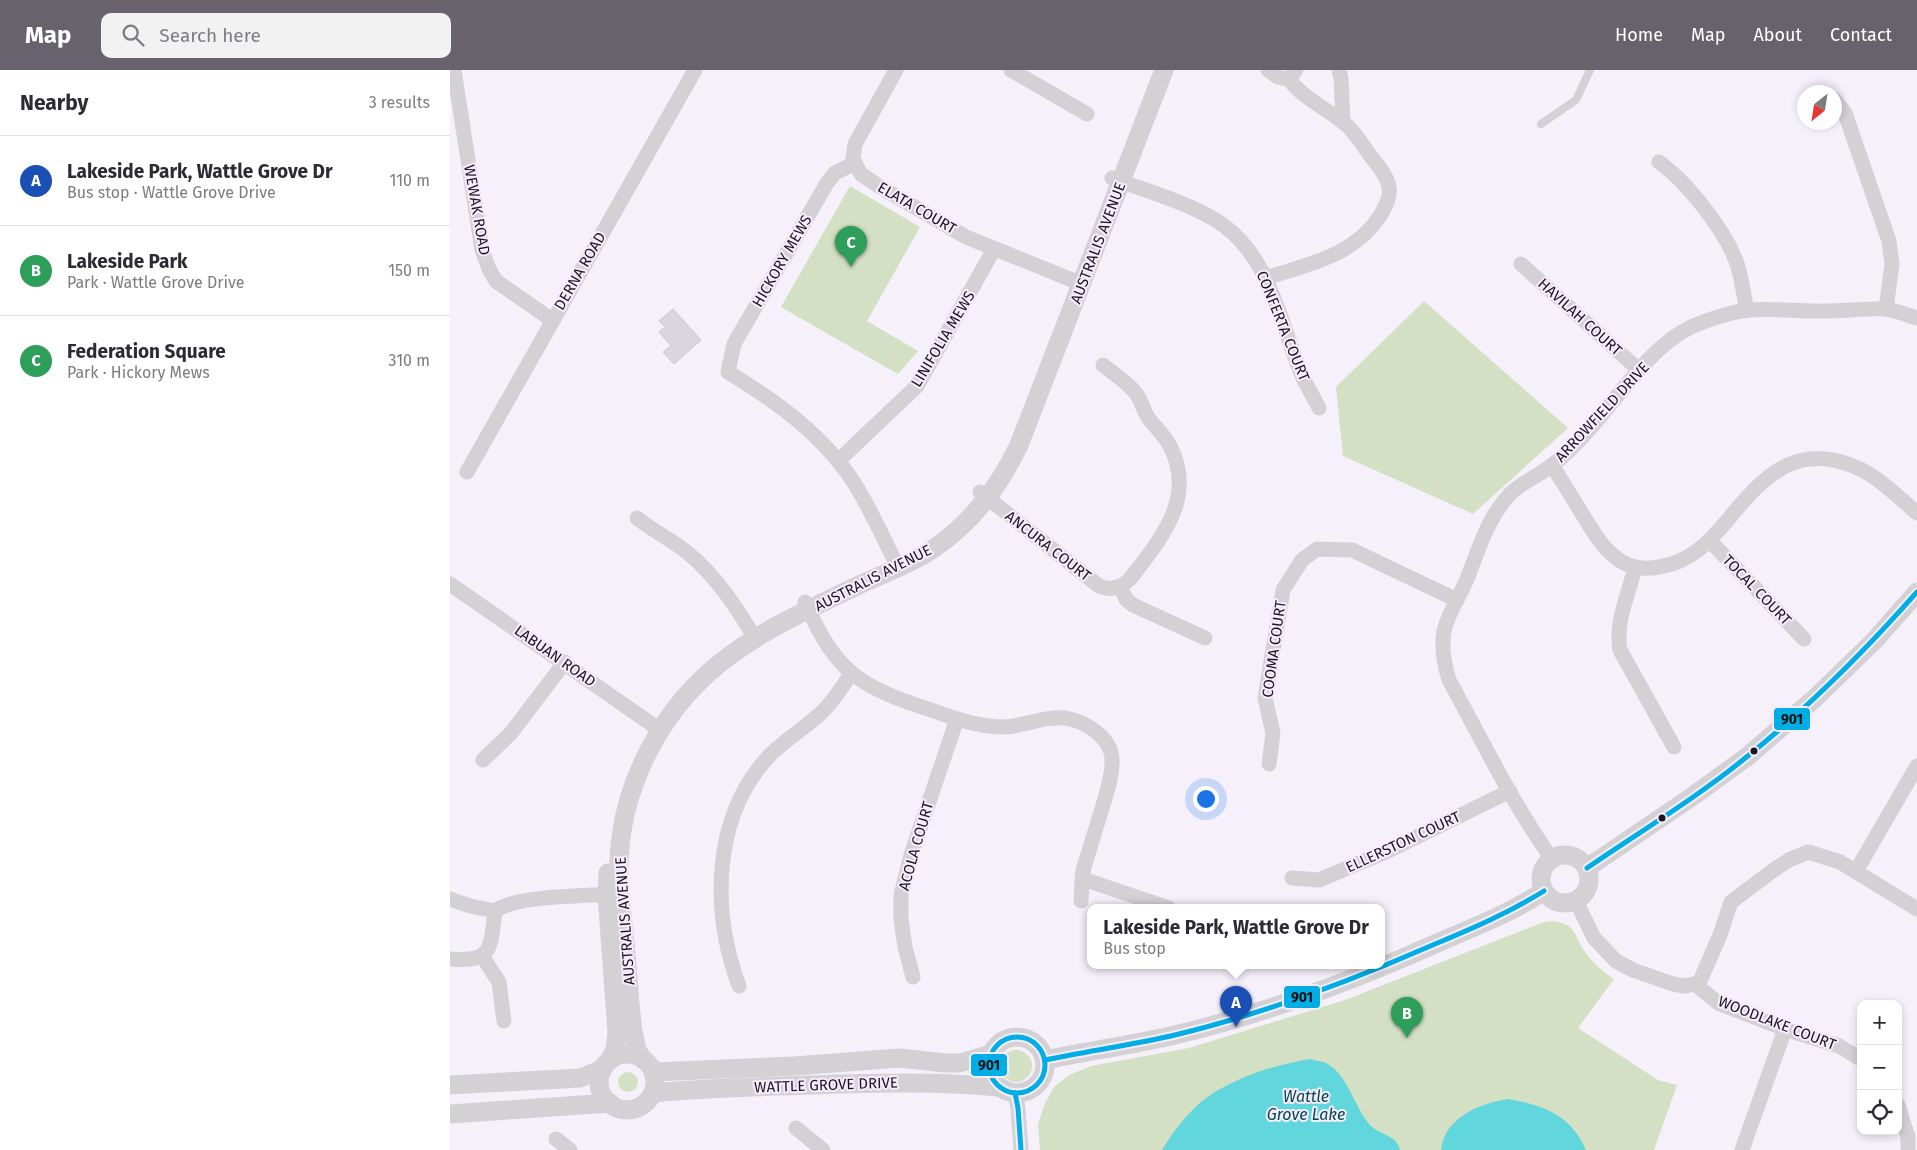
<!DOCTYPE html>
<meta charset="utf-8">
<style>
body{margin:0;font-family:"Fira Sans",sans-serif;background:#f2f2f3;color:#2b2b33}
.controls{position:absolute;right:15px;bottom:15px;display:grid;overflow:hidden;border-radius:10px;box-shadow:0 2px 8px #0003}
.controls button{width:45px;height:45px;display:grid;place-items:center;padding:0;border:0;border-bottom:1px solid #e1e1e2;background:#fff;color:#2b2b33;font:25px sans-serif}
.compass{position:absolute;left:1347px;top:15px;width:45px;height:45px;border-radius:50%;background:#fff;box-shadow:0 2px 8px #0003;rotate:210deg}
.you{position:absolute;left:755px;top:728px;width:18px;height:18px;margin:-12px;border:4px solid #fff;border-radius:50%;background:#1a73e8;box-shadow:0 0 0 8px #1a73e833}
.badge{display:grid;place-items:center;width:32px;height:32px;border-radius:50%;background:#67626b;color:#fff;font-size:16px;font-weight:700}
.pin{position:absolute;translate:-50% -41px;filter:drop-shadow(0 1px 2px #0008)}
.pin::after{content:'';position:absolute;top:26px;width:18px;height:15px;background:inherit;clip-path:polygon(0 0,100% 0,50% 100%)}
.popup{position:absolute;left:637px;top:834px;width:298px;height:65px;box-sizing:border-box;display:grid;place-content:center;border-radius:10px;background:#fff;filter:drop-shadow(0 1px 4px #0005);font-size:16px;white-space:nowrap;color:#7c7c81}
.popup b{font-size:19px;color:#2b2b33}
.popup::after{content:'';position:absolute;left:50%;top:100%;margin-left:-10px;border:10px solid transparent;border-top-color:#fff}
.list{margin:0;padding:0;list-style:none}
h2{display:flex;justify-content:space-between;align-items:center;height:65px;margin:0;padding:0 20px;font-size:21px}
h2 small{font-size:16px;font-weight:400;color:#7c7c81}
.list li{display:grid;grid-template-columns:32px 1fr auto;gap:15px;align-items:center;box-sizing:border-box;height:90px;padding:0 20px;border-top:1px solid #e1e1e2}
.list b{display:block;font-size:19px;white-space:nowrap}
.list p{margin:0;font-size:16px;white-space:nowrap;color:#7c7c81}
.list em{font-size:16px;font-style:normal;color:#7c7c81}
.icon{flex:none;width:28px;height:28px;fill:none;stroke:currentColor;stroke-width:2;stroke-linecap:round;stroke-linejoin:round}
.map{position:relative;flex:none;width:1467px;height:1080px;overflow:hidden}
header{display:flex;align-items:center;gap:30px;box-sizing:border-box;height:70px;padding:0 25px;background:#67626b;color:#fff}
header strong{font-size:24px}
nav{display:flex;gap:28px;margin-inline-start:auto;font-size:18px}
.search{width:350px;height:45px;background:#f2f2f3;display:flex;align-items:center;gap:12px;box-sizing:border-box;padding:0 18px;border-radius:10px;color:#7c7c81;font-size:19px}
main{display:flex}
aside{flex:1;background:#fff}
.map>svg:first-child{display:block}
.green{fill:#d4e0c4}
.water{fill:#62d6dd}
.building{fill:#dbd6dd;stroke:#cec8d0}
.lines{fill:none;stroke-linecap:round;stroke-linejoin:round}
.service{stroke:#d3d1d3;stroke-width:8}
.minor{stroke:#d3d1d3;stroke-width:15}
.tertiary{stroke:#d3d1d3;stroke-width:19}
.bus-1-casing{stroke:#f6ecfe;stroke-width:9}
.bus-1{stroke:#01ade5;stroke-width:5}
.bus-dot{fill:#1a161e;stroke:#f6ecfe;stroke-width:2}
.labels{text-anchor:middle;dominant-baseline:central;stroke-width:4;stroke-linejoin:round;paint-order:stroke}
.street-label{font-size:15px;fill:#1a161e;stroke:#f6ecfe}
.water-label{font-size:16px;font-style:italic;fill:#01494b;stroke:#f6ecfe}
.line-badge{stroke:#f6ecfe;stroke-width:2}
.pale-badge-label{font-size:14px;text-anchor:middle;font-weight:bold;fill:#111}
</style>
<header>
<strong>Map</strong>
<div class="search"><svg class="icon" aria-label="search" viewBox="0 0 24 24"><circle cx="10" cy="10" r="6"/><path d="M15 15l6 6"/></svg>Search here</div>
<nav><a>Home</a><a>Map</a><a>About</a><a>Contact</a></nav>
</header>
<main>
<aside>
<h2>Nearby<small>3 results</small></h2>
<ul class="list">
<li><span class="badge" style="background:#1a4fb4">A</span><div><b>Lakeside Park, Wattle Grove Dr</b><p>Bus stop · Wattle Grove Drive</p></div><em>110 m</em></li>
<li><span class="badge" style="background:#2e9e5b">B</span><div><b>Lakeside Park</b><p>Park · Wattle Grove Drive</p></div><em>150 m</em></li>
<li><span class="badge" style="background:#2e9e5b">C</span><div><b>Federation Square</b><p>Park · Hickory Mews</p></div><em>310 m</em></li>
</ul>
</aside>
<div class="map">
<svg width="1467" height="1080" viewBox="0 0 1467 1080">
<rect width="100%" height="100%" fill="#f5f0fa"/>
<g class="green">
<path d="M400,116L470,157L417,251L468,281L448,304L331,237Z"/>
<path d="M974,231L1118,358L1023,444L893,386L886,317Z"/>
<path d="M1103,851C1127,854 1124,866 1135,882C1143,893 1152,901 1164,909L1128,958L1208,1010L1227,1015L1204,1080H590L588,1054L595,1033L604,1017L619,1005L641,996L739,978L895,930L1094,852Z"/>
<circle cx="566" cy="996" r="16"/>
<circle cx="178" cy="1012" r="10"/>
</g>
<g class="water">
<path d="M861,989C866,991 872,991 876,993C900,1006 903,1037 921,1056C930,1065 947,1065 950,1080H712C722,1063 735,1046 751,1032C779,1009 826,994 861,989Z"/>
<path d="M1058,1029C1093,1035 1120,1044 1136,1080H991C994,1048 1030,1033 1058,1029Z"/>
</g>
<path class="building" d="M223,239L251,270L224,294L213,282L221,276L209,262L215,257L209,251Z"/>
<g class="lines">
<path class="service" d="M1091,54L1126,30L1140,0"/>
<g class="minor">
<path d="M4,0L32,180L39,199L46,211L102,250"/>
<path d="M446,0L405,74L403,88L408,99L411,104L427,115L516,167L632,214"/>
<path d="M561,0L637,44"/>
<path d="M818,0L828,7L841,10"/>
<path d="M889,0L891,8L893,52"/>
<path d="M1384,29L1395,43L1439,171L1442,194L1436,239"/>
<path d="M1209,92C1237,112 1274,159 1286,191C1292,206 1293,224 1297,240"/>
<path d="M405,93L385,103L377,113L284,274L278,302C327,332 375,366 406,416C422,442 434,470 448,497"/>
<path d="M662,108C696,121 733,131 764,149C821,183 829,252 853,308C858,318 864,328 869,338"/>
<path d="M1071,194L1189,300"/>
<path d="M816,208C858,194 904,186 930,146C935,137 941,127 939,117C937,106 929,96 922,88C913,76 905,61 893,52C877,39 855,29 842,13L841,6L846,0"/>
<path d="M388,391L467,316L544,179"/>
<path d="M1102,395C1113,413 1124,430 1134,447C1143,461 1151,476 1164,486C1177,498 1192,500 1209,497C1242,492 1261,470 1281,446C1317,402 1351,371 1410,399C1431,409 1449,428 1467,443"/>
<path d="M17,402L245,0"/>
<path d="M530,422L649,516C661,521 671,518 680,509C710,470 747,428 720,376C715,366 706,358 699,349C693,341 692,330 685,322C677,312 664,304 653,295"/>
<path d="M187,448C203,461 222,470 238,483C267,507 286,537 305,568"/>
<path d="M1260,471L1354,569"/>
<path d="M1185,498C1178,525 1165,553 1170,580L1224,677"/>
<path d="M0,514L210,660"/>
<path d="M670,517L676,529L683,535L755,568"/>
<path d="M355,532C387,605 411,617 484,641C506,649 530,657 554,657C577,656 597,644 620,649C638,653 661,669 662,688C663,703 658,718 654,732C647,754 641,775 634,797C631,808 632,820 631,831"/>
<path d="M33,690L61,663L115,592"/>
<path d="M819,694L823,663L815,628L833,520L852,490L867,479L902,480L1007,530"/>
<path d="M1102,789C1062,733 1032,670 999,610C994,594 991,578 994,561C998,543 1010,526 1017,509C1028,481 1037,449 1059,425C1070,413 1089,406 1102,395C1114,387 1125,375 1135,364C1166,331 1199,277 1241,257C1256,250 1282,242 1298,240C1321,238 1344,241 1366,241C1389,242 1412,238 1434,239C1445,240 1457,245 1467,248"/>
<path d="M1406,801L1467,696"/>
<path d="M842,808L869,810L940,780L1060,721"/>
<path d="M633,809L719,838"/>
<path d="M0,829L20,836L45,841C66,825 137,826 167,824"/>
<path d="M1126,831L1144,868L1166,891L1183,900L1223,914L1234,916L1245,914L1250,911L1270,865L1281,832L1325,799L1339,790L1358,782L1390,792L1467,839"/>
<path d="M32,886L49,912L54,951"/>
<path d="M0,889C44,893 40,877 45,841"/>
<path d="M463,907L455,877L451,849V825L461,785L507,649"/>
<path d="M1245,914L1268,933L1335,959L1389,976L1411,989"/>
<path d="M289,916C261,840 262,745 321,684C336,669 355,658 371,643C383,632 392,617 401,604"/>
<path d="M565,1023L568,1038L571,1080"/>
<path d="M1448,1035L1458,1067V1080"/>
<path d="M346,1058L373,1080"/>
<path d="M106,1069L120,1080"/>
<path d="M1292,1080L1335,959"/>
</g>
<g class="tertiary">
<circle cx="1115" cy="809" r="24"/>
<path d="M1137,798L1243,726L1298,686L1364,629L1425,570L1467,522"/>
<path d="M158,803L157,825L167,962L165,979L160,990"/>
<circle cx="567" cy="995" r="28"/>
<circle cx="177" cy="1012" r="28"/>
<path d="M193,989L187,980L183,961C179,932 178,902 175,872C173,850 169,827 169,805C167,719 212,634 282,584C320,556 366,536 409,515C433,504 458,495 480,481C520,455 549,417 569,375L714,0"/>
<path d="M595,990C638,981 682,975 725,965C814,944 902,911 985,874C1022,858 1061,843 1094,821"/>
<path d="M204,1002L344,996L450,988L495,993H510L541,984"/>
<path d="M0,1015L130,1008L153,999"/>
<path d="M203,1023C255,1018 307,1017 359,1015C423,1013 485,1011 549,1017"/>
<path d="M0,1044L160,1033"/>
</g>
<g class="bus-1-casing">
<g id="bus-1">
<path d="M1137,798C1191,761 1248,727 1299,685C1360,636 1415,581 1467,522"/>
<circle cx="567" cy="995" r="28"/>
<path d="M595,990C638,981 682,975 725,965C812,944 896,913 978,877C1018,860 1057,844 1094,821"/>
<path d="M565,1023L568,1038L571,1080"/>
</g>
</g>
<use href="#bus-1" class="bus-1"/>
</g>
<g class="bus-dot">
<circle cx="1304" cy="681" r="4.5"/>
<circle cx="1212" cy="748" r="4.5"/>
</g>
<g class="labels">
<g class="street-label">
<text transform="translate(467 138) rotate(30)">ELATA COURT</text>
<text transform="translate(27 140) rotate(80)">WEWAK ROAD</text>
<text transform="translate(648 173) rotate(-69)">AUSTRALIS AVENUE</text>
<text transform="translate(332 191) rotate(-60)">HICKORY MEWS</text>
<text transform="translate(130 201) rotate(-60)">DERNA ROAD</text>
<text transform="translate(1130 247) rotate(42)">HAVILAH COURT</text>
<text transform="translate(833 256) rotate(68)">CONFERTA COURT</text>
<text transform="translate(493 269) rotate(-59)">LINIFOLIA MEWS</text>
<text transform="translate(1152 342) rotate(-47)">ARROWFIELD DRIVE</text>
<text transform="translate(598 476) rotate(38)">ANCURA COURT</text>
<text transform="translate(423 508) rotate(-27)">AUSTRALIS AVENUE</text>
<text transform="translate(1307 520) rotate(46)">TOCAL COURT</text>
<text transform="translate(824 579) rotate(-82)">COOMA COURT</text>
<text transform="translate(105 586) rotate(35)">LABUAN ROAD</text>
<text transform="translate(953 772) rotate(-25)">ELLERSTON COURT</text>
<text transform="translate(466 776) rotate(-74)">ACOLA COURT</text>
<text transform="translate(175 851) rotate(-94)">AUSTRALIS AVENUE</text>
<text transform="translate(1327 953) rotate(21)">WOODLAKE COURT</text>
<text transform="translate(376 1015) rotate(-2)">WATTLE GROVE DRIVE</text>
</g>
<g class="water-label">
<text x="856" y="1026">Wattle<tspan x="856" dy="18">Grove Lake</tspan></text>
</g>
</g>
<g class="line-badge">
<rect x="1323" y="637" width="38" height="24" rx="5" fill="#01ade5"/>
<rect x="833" y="915" width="38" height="24" rx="5" fill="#01ade5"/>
<rect x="520" y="983" width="38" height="24" rx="5" fill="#01ade5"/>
</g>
<g class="pale-badge-label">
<text x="1342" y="654">901</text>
<text x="852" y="932">901</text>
<text x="539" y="1000">901</text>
</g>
</svg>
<div class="controls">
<button>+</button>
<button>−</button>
<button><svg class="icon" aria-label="locate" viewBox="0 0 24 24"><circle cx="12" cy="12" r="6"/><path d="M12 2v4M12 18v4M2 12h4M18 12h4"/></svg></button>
</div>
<svg class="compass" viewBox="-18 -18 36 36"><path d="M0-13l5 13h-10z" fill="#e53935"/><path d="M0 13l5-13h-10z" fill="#7c7c81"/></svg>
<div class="you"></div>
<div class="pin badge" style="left:786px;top:957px;background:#1a4fb4">A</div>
<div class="popup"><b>Lakeside Park, Wattle Grove Dr</b>Bus stop</div>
<div class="pin badge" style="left:957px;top:968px;background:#2e9e5b">B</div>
<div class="pin badge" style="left:401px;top:197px;background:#2e9e5b">C</div>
</div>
</main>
